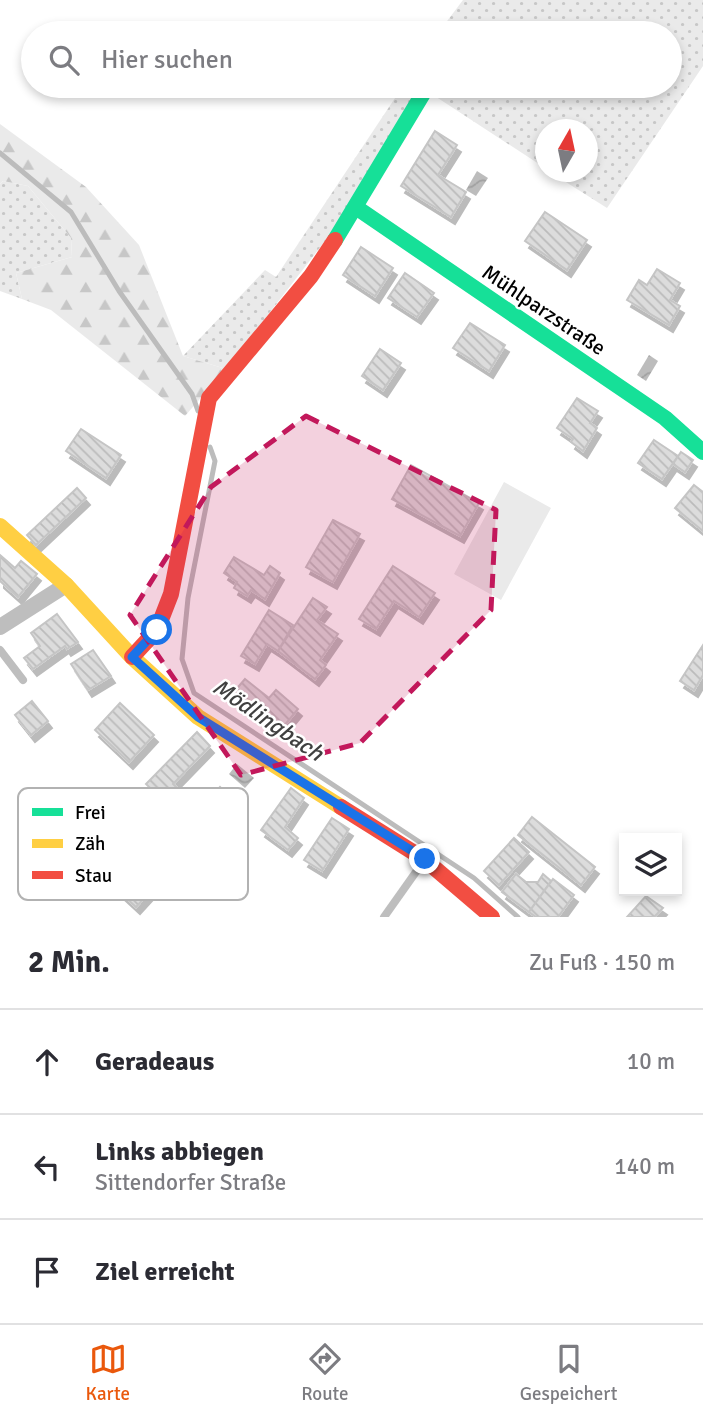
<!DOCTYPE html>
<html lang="de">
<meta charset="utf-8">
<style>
body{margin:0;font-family:Signika,sans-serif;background:#f2f2f3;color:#2b2b33}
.controls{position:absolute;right:21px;bottom:21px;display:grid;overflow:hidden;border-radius:0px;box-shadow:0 4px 10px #0003}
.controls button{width:63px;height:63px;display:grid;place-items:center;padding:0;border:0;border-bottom:2px solid #e1e1e2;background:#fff;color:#2b2b33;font:35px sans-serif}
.compass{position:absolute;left:535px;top:119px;width:63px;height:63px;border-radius:50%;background:#fff;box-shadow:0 4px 10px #0003;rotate:9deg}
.stop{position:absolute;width:21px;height:21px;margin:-16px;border:5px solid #1a73e8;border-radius:50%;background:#fff}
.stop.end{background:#1a73e8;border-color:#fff;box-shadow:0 2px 7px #0008}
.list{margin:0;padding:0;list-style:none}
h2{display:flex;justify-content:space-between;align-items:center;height:91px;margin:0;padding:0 28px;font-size:30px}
h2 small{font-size:23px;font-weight:400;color:#7c7c81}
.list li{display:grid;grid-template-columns:46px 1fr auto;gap:21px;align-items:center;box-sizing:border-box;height:105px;padding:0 28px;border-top:2px solid #e1e1e2}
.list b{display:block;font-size:26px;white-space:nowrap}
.list p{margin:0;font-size:23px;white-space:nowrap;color:#7c7c81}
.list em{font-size:23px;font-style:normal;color:#7c7c81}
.icon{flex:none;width:38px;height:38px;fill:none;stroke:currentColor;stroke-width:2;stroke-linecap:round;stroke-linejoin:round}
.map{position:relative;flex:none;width:703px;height:917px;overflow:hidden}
.search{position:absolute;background:#fff;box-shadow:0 4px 10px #0003;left:21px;right:21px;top:21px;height:77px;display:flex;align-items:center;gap:18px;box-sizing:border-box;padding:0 24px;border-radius:38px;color:#7c7c81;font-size:26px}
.sheet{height:406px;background:#fff}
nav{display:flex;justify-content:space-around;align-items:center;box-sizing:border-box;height:98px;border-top:2px solid #e1e1e2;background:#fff;font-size:19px;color:#7c7c81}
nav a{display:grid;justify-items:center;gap:4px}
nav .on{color:#ea580c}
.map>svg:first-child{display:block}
.grass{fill:url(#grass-dots)}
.forest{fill:url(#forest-firs)}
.garden{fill:#eaeaea}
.water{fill:url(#water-waves)}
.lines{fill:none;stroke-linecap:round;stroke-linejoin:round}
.stream{stroke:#bcbcbc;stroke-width:5}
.building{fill:url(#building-back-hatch);stroke:#c5c5c5;stroke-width:2;filter:url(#shadow)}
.lane{stroke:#bebebe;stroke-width:8}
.street{stroke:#bebebe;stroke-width:16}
.fast{stroke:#16e098;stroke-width:16}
.slow{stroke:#ffcf43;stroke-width:16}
.jam{stroke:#f24e42;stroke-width:16}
.route{stroke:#1a73e8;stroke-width:9}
.marked{fill:#c2185b;fill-opacity:0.2;stroke:#c2185b;stroke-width:5;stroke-dasharray:14 9;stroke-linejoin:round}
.labels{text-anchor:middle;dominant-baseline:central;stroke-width:5;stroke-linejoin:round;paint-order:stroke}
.street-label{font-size:21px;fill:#000;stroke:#fff}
.water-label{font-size:23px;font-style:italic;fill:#404040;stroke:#fff}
.key{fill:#fff;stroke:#b2b2b2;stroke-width:2}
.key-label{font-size:19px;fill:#000}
</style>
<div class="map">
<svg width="703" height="917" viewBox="0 0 703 917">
<defs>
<pattern id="grass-dots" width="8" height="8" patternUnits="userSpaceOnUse" patternTransform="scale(1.75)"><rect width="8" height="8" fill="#eaeaea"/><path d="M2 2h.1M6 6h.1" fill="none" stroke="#c7c7c7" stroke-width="1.8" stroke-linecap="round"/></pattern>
<pattern id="forest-firs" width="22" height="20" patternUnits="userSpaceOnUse" patternTransform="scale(1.75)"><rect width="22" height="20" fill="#eaeaea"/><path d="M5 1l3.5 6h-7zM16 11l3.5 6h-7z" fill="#c7c7c7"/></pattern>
<pattern id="water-waves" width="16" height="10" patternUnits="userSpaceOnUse" patternTransform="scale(1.75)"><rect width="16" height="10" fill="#bcbcbc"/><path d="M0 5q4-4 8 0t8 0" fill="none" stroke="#a0a0a0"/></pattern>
<pattern id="building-back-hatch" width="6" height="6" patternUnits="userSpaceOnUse" patternTransform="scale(1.75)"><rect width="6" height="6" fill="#dcdcdc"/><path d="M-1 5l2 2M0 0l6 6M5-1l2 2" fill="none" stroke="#bbb"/></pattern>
<filter id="shadow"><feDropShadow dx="4" dy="7" stdDeviation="0" flood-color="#0004"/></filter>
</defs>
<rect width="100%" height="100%" fill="#fff"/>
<g class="grass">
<path d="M463,0H703V66L607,208L550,172H588V130H546L545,168L421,87L349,210L226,369L183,356L265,270L276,277L403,86H670V33H438Z"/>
<path d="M3,181L28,186L71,238L72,257L16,273L22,299L0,291V184Z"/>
</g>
<path class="forest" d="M0,124L86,187L139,245L183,356L226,369L185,416L51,310L22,299L16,273L72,257L71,238L28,186L3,181L0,184Z"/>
<path class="garden" d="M504,482L551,508L501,600L454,574Z"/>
<g class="water">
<path d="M477,171L488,178L476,196L466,190Z"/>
<path d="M649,355L658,361L646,381L637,375Z"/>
<path d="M237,764L254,778L245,788L229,774Z"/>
</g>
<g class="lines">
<g class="stream">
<path d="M0,153L71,212L119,291L192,394L198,411"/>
<path d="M210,447L215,461L188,598L182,659L194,693L474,878L518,917"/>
</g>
</g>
<g class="building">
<path d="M435,131L457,145L438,175L466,192L451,217L401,186Z"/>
<path d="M545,212L587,240L567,270L525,241Z"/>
<path d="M361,247L393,268L375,296L343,275Z"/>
<path d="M657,269L680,283L670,300L680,306L669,325L627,300L639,280L647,285Z"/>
<path d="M405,273L434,293L417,317L388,298Z"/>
<path d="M470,323L505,345L489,371L453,348Z"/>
<path d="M380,349L401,363L383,390L362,376Z"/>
<path d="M577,398L598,411L590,423L597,428L583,451L571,442L573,439L557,428Z"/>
<path d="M81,429L121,455L106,478L66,451Z"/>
<path d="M654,440L678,456L662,479L638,463Z"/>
<path d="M681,452L693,460L685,472L673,464Z"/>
<path d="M411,465L479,503L460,536L392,499Z"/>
<path d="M694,485L703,492V531L675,508Z"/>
<path d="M77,488L86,498L36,545L27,535Z"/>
<path d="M333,520L360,534L333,582L306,567Z"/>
<path d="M0,555L15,568L21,561L37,574L18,597L0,581Z"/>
<path d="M234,557L264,575L270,566L280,573L265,599L251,590L247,596L234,588L237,582L224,573Z"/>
<path d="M393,566L435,593L419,617L394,601L376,629L359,619Z"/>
<path d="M313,598L327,607L317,620L338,634L320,660L326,665L315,679L278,651Z"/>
<path d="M269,610L293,625L278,651L267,644L255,664L241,656Z"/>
<path d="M57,614L78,642L67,649L65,646L33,669L24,658L40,646L31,633Z"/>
<path d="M703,645V675L694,690L680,681Z"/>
<path d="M93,650L111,676L88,690L71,664Z"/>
<path d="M245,679L269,698L276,690L298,709L279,732L233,693Z"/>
<path d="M32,701L48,721L31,735L15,715Z"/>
<path d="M120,703L154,735L129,762L95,730Z"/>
<path d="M197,732L210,746L173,784L199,809L220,787L239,806L211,835L194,819L188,825L146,784Z"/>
<path d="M291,788L304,798L285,827L298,838L288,850L261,830Z"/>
<path d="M532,817L595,867L581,885L518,835Z"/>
<path d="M332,818L349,829L322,871L304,860Z"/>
<path d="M120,824L170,870L136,907L86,861Z"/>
<path d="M514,838L529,852L499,885L484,871Z"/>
<path d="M516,874L526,882H538L543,874L551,881L529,912L502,892Z"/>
<path d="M553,879L574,895L558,917H536L529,912Z"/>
<path d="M646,896L663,908L654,917H627Z"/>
</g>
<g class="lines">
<g class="lane">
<path d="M0,650L23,680"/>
<path d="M384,917L423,862"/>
</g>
<path class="street" d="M0,627L66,585"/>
<g class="fast">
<path d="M357,208L665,418L703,452"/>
<path d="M335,240L424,92"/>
</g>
<path class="slow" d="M0,526L66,585L132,657L198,717L341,807"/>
<g class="jam">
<path d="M132,657L157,630L171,594L209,398L311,276L335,240"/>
<path d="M341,807L424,859L492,917"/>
</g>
</g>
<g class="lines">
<path class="route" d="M157,630L132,657L198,717L425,859"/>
</g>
<path class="marked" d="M306,416L496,510L491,610L360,743L241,775L130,615L211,487Z"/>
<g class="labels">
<g class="street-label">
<text transform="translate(544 310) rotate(34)">Mühlparzstraße</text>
</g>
<g class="water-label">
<text transform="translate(268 720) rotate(34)">Mödlingbach</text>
</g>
</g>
<rect x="18" y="788" width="230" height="112" rx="10" class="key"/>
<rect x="32" y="808" width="31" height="8" fill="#16e098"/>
<rect x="32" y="839" width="31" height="9" fill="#ffcf43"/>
<rect x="32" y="871" width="31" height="8" fill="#f24e42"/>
<g class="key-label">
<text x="75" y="819">Frei</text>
<text x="75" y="850">Zäh</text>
<text x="75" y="882">Stau</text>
</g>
</svg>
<div class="controls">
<button><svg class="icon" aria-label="layers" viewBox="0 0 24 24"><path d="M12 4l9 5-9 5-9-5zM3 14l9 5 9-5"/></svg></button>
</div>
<svg class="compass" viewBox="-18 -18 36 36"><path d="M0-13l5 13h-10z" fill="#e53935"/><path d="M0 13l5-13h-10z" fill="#7c7c81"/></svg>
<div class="stop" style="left:157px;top:630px"></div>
<div class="stop end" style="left:425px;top:859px"></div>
<div class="search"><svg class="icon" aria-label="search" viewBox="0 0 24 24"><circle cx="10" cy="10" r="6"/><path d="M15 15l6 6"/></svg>Hier suchen</div>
</div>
<section class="sheet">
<h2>2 Min.<small>Zu Fuß · 150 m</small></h2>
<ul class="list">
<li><svg class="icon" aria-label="ahead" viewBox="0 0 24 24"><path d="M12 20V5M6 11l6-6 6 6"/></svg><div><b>Geradeaus</b></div><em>10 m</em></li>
<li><svg class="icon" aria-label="left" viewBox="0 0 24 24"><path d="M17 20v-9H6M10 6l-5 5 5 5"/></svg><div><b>Links abbiegen</b><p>Sittendorfer Straße</p></div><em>140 m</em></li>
<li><svg class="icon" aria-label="arrive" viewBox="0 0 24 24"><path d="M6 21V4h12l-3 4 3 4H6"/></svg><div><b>Ziel erreicht</b></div></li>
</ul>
</section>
<nav>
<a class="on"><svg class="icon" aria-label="map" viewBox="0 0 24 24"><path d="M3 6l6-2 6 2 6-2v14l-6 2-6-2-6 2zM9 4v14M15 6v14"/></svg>Karte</a>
<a><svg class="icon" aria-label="directions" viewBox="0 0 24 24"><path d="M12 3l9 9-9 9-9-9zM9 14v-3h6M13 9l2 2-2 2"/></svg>Route</a>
<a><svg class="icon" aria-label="saved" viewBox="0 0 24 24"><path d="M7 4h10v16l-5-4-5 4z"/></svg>Gespeichert</a>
</nav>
